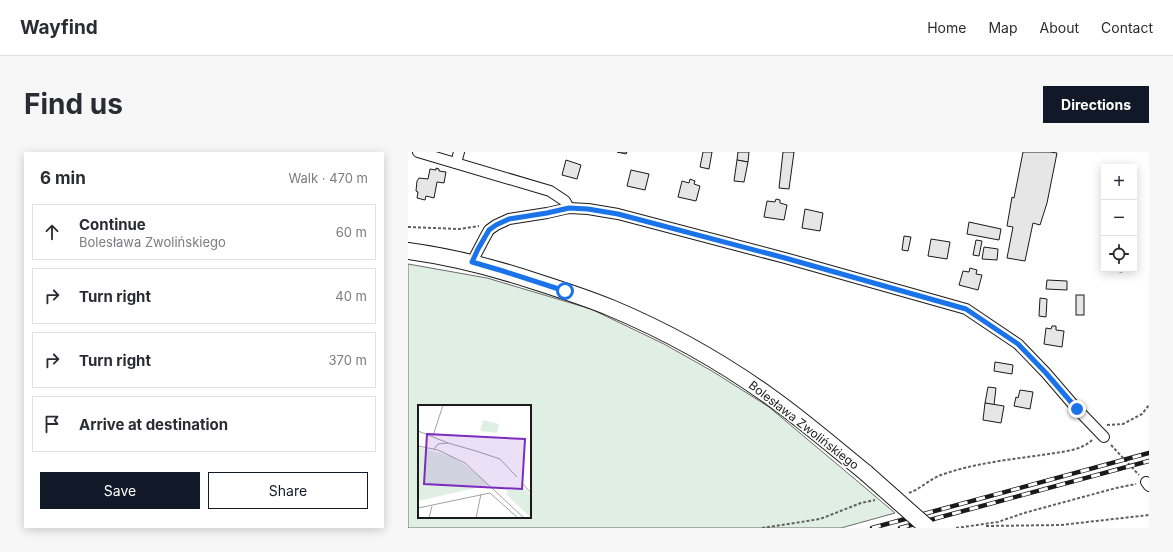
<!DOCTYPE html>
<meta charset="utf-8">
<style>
body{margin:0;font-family:Inter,sans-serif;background:#f7f7f7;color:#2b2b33}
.controls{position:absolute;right:12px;top:12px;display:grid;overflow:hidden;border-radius:0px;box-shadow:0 2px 10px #0003}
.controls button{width:36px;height:36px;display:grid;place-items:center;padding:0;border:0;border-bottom:1px solid #e1e1e2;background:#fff;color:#2b2b33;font:20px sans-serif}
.stop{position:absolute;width:12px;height:12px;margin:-9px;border:3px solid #1a73e8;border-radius:50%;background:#fff}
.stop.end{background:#1a73e8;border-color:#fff;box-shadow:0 1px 4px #0008}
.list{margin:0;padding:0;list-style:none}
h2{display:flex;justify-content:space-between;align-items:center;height:52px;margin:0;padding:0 16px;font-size:17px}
h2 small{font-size:13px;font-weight:400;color:#7c7c81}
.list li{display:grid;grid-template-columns:26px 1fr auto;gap:12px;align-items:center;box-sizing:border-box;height:56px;margin:0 8px 8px;padding:0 8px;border:1px solid #e1e1e2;border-radius:0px}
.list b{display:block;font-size:15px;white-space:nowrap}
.list p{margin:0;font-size:13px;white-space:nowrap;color:#7c7c81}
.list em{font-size:13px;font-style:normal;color:#7c7c81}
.actions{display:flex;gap:8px;padding:12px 16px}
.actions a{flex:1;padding:9px 0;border:1px solid #111827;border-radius:0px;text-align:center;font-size:14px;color:#111827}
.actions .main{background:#111827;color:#fff}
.icon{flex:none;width:22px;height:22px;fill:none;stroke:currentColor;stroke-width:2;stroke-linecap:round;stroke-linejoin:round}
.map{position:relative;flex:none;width:741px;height:376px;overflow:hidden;border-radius:0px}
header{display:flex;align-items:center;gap:24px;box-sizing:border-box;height:56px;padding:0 20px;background:#fff;border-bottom:1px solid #e1e1e2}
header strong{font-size:19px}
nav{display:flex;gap:22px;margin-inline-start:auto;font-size:14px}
.intro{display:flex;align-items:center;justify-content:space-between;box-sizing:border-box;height:96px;padding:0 24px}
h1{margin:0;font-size:28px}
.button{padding:10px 18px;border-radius:0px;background:#111827;color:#fff;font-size:14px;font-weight:700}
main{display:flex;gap:24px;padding:0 24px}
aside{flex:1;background:#fff;border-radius:0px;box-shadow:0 2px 10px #0003}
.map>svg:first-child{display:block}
.green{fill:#e0efe3;stroke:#6a6a6a;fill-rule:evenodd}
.building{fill:#e6e6e6;stroke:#1a1a1a}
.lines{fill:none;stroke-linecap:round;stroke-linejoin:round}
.street-casing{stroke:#1a1a1a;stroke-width:12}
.primary-casing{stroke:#1a1a1a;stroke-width:18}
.path{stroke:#5f5f5f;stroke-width:2;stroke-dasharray:3 2;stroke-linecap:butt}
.street{stroke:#fff;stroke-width:10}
.primary{stroke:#fff;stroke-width:16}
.rail-casing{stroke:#1a1a1a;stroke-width:4.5}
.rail{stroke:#fff;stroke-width:3;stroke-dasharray:9;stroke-linecap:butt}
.primary-bridge-casing{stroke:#1a1a1a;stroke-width:18;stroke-linecap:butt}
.primary-bridge{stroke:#fff;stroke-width:16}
.route{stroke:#1a73e8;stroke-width:5}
.labels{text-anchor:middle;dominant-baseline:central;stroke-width:3;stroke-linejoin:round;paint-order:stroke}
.street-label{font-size:12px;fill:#1a1a1a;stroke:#fff}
.inset-road{fill:none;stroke:#a3a3a3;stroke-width:1}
.view{fill:#7b2cbf;fill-opacity:0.15;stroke:#7b2cbf;stroke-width:2}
.inset-edge{fill:none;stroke:#1a1a1a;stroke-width:2}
</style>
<header>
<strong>Wayfind</strong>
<nav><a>Home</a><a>Map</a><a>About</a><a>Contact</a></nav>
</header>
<div class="intro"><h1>Find us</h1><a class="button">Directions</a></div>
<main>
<aside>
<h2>6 min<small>Walk · 470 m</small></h2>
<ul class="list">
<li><svg class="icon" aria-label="ahead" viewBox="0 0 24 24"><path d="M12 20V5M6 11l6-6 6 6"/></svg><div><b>Continue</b><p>Bolesława Zwolińskiego</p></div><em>60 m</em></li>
<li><svg class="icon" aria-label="right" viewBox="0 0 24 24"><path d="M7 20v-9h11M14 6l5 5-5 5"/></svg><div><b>Turn right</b></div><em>40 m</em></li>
<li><svg class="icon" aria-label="right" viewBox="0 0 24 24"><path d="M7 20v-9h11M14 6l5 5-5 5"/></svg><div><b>Turn right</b></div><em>370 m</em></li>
<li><svg class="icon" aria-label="arrive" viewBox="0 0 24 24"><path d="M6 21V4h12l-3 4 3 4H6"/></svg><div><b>Arrive at destination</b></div></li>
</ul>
<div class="actions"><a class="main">Save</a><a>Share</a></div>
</aside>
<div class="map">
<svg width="741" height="376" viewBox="0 0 741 376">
<rect width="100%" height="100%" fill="#fff"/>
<path class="green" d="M0,112L79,126L183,157L256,192L304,219L361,255L442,323L487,361L433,376H0ZM11,254H122V365H11Z"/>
<g class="building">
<path d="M209,0H219L218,2Z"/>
<path d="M295,0H304L301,17L292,15Z"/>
<path d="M330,0H341L340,10L329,8Z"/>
<path d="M375,0H386L381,37L371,36Z"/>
<path d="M615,0H642L649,1L639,51L632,73L625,71L617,109L599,106L605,75L599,74L604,45L606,46Z"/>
<path d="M158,8L173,13L169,27L154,23Z"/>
<path d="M329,8L340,10L336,30L326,29Z"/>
<path d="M28,16L31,17V19L38,20L36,31L29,30L26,46L18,44L17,48L9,46L10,40L8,39L9,29L11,26L20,27L22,17L28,18Z"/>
<path d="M223,18L241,22L237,38L219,34Z"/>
<path d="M282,27L287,29L286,32L292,34L288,49L270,45L274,29L281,31Z"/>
<path d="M368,47L372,48V51L379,53L376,68L356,65L359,49L367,50Z"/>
<path d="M397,57L415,61L412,79L394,76Z"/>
<path d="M561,70L593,77L591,88L559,82Z"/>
<path d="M496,84L503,85L500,99L494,98Z"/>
<path d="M523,87L542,90L539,107L520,104Z"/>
<path d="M568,88L574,89L571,104L565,103Z"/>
<path d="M576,95L590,97L589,108L574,107Z"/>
<path d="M562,116L569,118L568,122L574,123L570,138L551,133L555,119L561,120Z"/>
<path d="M700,117H715L714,120L700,118Z"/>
<path d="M639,128L659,129V138L638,137Z"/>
<rect x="668" y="143" width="8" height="20"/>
<path d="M632,146L639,147L638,165L631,164Z"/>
<path d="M644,174H648V178L656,179L654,195L636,192L638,176L643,177Z"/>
<path d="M587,210L605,213L604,222L586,219Z"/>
<path d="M580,235L588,236L586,253L577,251Z"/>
<path d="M612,238L625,240L622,257L606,254L608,245L610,246Z"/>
<path d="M577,251L596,254L593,271L575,268Z"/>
</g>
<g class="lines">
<g class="street-casing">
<g id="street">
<path d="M10,0L142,39L157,49L161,56"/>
<path d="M48,11L51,0"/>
<path d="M64,110L76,87L81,78L88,73L101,67L139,61L161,56L180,57L210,62L377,106L558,157L610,192L638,221L669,257L696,285"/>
<path d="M738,330L741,334"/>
</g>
</g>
<g class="primary-casing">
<path id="primary" d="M0,99C44,105 87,116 129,130C154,138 179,146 203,156C258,179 312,209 361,244C395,268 426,295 458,321"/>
</g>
<g class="path">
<path d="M0,75L51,77L71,74"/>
<path d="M699,273L715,272L734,262L741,253"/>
<path d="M703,293L731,323"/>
<path d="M501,341C512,337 522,327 533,323C569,310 609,307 647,301C660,299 675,297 684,288"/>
<path d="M578,374L653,373L741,363"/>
<path d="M354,376L412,367L453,351L467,348"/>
<path d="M548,376L590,370L616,361L708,336L728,332"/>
</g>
<use href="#street" class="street"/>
<use href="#primary" class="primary"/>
<g class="rail-casing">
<g id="rail">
<path d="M464,376L741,301"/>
<path d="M492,376L741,309"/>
</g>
</g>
<use href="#rail" class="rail"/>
<g class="primary-bridge-casing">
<path id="primary-bridge" d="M458,321L520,376"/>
</g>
<use href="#primary-bridge" class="primary-bridge"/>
</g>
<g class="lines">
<path class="route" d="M157,139L95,119L64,110L70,97L81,78L88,73L101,67L139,61L161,56L180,57L210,62L377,106L558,157L610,192L638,221L669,257"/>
</g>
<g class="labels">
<g class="street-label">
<text transform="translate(396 273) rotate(38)">Bolesława Zwolińskiego</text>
</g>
</g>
<g transform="translate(10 253)">
<rect width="113" height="113" fill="#fff"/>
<path d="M65,15L81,19L79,28L62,26ZM0,42L32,51L47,60L71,80L0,96ZM107,84L113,90V113L88,89L90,85Z" fill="#e0efe3"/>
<path class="inset-road" d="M0,26L30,38M15,31L25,0M0,41L20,45L47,58L106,113M16,44L20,39L30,38L58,46L82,54L99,72M104,78L113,88M0,103L72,88L100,113M11,113L14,101M58,113L63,89"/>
<path class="view" d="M9,29L107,34L104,84L6,79Z"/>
<rect width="113" height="113" class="inset-edge"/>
</g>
</svg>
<div class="controls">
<button>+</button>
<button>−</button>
<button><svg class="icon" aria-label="locate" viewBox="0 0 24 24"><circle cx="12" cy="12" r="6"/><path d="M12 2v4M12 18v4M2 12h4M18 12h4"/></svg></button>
</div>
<div class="stop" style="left:157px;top:139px"></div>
<div class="stop end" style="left:669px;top:257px"></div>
</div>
</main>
